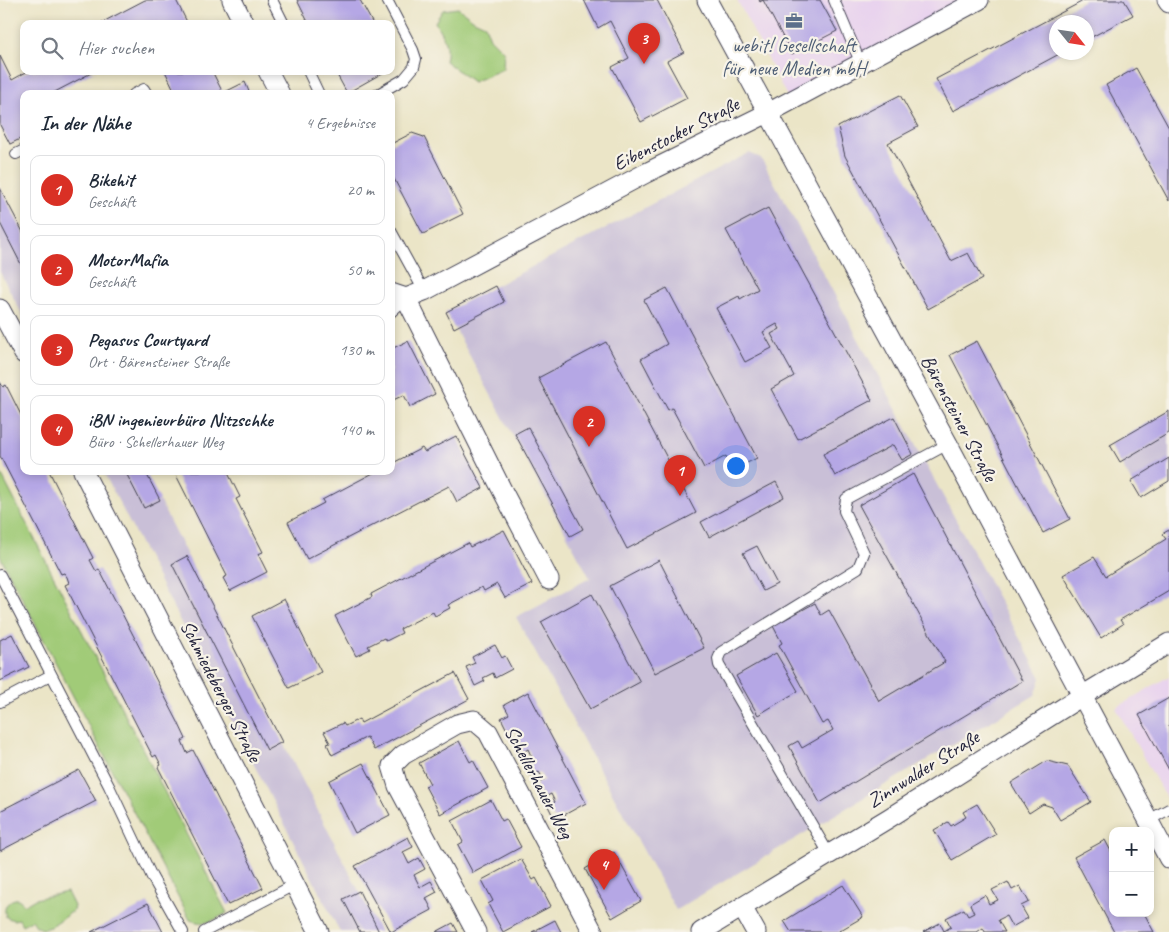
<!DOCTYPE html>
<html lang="de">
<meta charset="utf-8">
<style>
body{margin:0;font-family:Caveat,sans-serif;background:#f6f6f7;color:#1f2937}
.controls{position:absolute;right:15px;bottom:15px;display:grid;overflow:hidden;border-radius:10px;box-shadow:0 2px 8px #0003}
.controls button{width:45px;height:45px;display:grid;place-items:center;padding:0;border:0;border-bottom:1px solid #e0e1e3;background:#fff;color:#1f2937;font:25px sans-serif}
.compass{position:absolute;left:1049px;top:15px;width:45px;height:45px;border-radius:50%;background:#fff;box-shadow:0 2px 8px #0003;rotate:120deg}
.you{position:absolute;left:735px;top:465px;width:18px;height:18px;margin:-12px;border:4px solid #fff;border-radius:50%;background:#1a73e8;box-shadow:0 0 0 8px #1a73e833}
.badge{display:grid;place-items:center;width:32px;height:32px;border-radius:50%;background:#d93025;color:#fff;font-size:16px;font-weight:700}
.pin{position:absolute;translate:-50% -41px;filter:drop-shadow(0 1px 2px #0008)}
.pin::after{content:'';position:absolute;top:26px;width:18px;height:15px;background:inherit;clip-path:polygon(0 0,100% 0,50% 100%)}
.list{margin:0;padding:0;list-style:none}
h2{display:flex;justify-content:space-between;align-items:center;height:65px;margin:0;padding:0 20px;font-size:21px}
h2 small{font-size:16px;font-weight:400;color:#747a83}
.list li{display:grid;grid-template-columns:32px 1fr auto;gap:15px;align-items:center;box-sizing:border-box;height:70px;margin:0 10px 10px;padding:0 10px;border:1px solid #e0e1e3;border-radius:10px}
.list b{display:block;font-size:19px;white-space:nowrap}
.list p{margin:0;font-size:16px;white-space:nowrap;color:#747a83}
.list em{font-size:16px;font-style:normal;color:#747a83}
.icon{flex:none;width:28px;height:28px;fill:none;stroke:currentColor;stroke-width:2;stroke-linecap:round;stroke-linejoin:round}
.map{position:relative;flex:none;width:1169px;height:932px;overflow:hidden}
.search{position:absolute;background:#fff;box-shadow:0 2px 8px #0003;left:20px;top:20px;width:375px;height:55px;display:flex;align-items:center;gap:12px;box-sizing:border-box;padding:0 18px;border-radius:10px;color:#747a83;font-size:19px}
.panel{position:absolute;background:#fff;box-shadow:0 2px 8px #0003;left:20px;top:90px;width:375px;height:385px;border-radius:10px}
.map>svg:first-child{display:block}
.built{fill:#e8d2ee}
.industrial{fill:#c9bfd7}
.green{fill:#a1cb78;stroke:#62765a}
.building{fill:#b5a7e5}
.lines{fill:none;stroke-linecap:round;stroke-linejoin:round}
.service-casing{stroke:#403f50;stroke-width:12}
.minor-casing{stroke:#403f50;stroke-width:21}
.service{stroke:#fff;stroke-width:10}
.minor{stroke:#fff;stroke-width:19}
.labels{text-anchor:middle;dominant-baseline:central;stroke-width:4.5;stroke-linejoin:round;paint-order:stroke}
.service-label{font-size:20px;fill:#4e5e75;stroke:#f7f3e8}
.street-label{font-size:20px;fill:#22223b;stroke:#f7f3e8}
</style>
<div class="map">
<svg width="1169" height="932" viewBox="0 0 1169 932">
<rect width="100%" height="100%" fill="#f7f3e8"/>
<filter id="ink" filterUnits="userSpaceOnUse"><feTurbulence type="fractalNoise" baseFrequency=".02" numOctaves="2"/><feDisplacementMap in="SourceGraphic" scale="10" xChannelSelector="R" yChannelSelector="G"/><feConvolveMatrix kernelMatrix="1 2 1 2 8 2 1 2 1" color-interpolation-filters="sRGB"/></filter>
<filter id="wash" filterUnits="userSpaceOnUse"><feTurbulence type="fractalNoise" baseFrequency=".0096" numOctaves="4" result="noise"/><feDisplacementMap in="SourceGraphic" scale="20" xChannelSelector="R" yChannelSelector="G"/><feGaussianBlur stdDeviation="1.12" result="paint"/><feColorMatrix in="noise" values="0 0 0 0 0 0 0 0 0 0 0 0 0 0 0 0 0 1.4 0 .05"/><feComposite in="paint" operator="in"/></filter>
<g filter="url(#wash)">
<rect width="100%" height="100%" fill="#ebe5c7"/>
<g class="built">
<path d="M737,0H986L791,104Z"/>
<path d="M1169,676V803L1116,708Z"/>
</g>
<g class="industrial">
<path d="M749,153L761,158L1041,678L1035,695L676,910L516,617L590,578L446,312Z"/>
<path d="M0,190L24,236V318L0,272Z"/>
<path d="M1169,411V481L1141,498L1110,445Z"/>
<path d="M103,471H144L380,932H340Z"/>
</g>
<g class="green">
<path d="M458,8L474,20L485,25L490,38L504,52L503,69L473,82L445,61C449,44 443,37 435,22L443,10Z"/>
<path d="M0,472L227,913C212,921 206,926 190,920L0,556Z"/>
<path d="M67,892L74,906L73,911L50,927L42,929L36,926L32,920L22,925L19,919L13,920L6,917C6,914 4,911 5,909C6,903 13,898 18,899C20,900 24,904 25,905L35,899Z"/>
</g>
<g id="blocks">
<g class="building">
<path d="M145,0H176L188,24H99Z"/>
<path d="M297,0H360L373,24H309Z"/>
<path d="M584,0H657L684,52L667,61L687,98L641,122L612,67L629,58L610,21L598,28Z"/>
<path d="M759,0H820L837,31L792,54L763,0L760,2Z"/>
<path d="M1085,0H1124L1133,15L1086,40V22H1056V52H1063L953,111L936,79Z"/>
<path d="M0,56L12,80L28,71H95L51,94H24V137L10,144L0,125Z"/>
<path d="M1136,68L1169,128V201L1106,85Z"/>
<path d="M165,71H212L223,93L245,82L250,94H176Z"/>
<path d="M335,71H386L347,93Z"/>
<path d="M900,95L918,127L888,143L951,261L968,253L982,279L928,309L845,156L838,127Z"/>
<path d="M412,133L424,137L463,214L423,234L391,173V144Z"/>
<path d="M0,188L24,234V270L0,223Z"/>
<path d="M768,208L872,400L798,439L771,389L794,376L771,334L780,329L777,324L763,332L772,348L745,362L716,308L739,296L740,299L758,289L726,230Z"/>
<path d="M496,286L504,302L454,328L446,312Z"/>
<path d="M667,288L757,458L733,470L726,456L704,468L672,408L668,410L641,359L667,344L644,300Z"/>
<path d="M408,341L435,394L410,407L404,395L391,401V349Z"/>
<path d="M977,341L1070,519L1043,533L950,355Z"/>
<path d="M606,342L696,513L627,549L538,378Z"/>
<path d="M0,382L3,387L6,385L24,421V471H49L93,558L90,560L96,571L99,569L178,722L186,739L182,741L187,753L193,750L263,888L228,905L158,767L161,765L156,755L153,757L65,585L69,583L67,577L64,573L61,574L0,456Z"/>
<path d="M1169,411V433L1120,462L1110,445Z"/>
<path d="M894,417L913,454L902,460L893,445L835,476L823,454Z"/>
<path d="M528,427L583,529L570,536L515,434Z"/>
<path d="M456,436L483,488L457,502L449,486L307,559L288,522L324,503L322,500L377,471H391V464L422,448L425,452Z"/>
<path d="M1169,458V481L1141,498L1131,481Z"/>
<path d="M125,471H145L160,500L144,508Z"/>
<path d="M174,471H227L240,497L236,499L263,552L258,554L267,572L230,591L223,578L227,576Z"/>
<path d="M913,474L1022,681L820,803L789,746L798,741L802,748L833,730L828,721L822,724L779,645L782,643L773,626L815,603L821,615L829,610L879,701L945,662L859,505Z"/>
<path d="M776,482L784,497L709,537L701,522Z"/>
<path d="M504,530L532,584L505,598L497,584L484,591L482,587L448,605L450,608L435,616L433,612L400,629L402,633L386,641L384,638L368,646L370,649L356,656L335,616L372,597L371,594L468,543L470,547Z"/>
<path d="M1169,530V591L1120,620L1123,624L1101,638L1063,575L1094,557L1106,576L1166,539L1162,534Z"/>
<path d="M757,546L777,584L763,591L743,553Z"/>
<path d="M187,556L282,742L267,750L172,564Z"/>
<path d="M659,560L704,648L655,673L610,586Z"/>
<path d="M592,594L640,682L590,709L541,622Z"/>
<path d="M284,599L321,672L289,688L252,616Z"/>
<path d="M12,634L29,667L0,681V640Z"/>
<path d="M495,645L502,658L505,656L512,669L495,678L493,673L483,678L485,681L475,686L466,667L475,663L472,657Z"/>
<path d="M776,653L798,691L758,715L736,676Z"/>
<path d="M455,673L469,699L374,750L367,737L332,755L327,744L330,743L324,732L343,723L345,726L359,719L361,723Z"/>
<path d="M528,692L586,803L555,820L548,806L555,802L551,794L543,798L536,784L544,780L539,772L531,776L524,762L532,758L528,749L520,754L513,740L521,736L516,728L508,732L501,718L509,714L504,705Z"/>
<path d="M1169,698V770L1139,715Z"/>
<path d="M459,741L470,762L473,760L488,788L440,814L425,786L430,784L419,763Z"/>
<path d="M1047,761L1068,766L1091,802L1060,820L1052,807L1043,804L1029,813L1011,783Z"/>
<path d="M363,763L390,815L355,833L329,781Z"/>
<path d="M79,770L96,801L0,851V811Z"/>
<path d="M491,800L502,821L506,819L521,847L473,873L458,845L463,842L452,821Z"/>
<path d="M977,804L996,834L952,860L934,830L948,822L951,826L966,817L963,812Z"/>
<path d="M408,837L413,847L403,852L409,864L419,858L425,869L414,875L420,887L431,881L437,892L426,898L432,910L391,932L355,866Z"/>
<path d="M1105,840L1113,855V913H1144L1154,932H1114L1074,857Z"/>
<path d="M614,852L641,901L612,918L585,869Z"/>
<path d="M521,859L533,880L536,878L551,906L503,932L488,904L493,901L482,880Z"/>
<path d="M1008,882L1012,890L1020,886L1029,902L1021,906L1028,918L1012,927L1006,916L998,920L1005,932H985L983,928L977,932H923L940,923L944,931L951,927L946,918L964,909L968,916L974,913L970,904L985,895L989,904L998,900L992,890Z"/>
<path d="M843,885L863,917L839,931L840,932H791L784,921Z"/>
<path d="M359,891L379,932H360L343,899Z"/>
<path d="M148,903L163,932H91Z"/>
<path d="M555,920L561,932H532Z"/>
<path d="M453,923L458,932H436Z"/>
</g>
</g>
</g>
<g filter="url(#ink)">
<use href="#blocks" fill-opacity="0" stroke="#403f50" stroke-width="1"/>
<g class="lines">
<g class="service-casing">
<g id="service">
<path d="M272,0L284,24"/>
<path d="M834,0L861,64"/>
<path d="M308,71L319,94"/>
<path d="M134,94L144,89L147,94"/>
<path d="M378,94L404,79L414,67L416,59L413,50L387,0"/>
<path d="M16,154L24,150"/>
<path d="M391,231L424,291"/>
<path d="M391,312L406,298"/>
<path d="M0,575L109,786L152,877L183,932"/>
<path d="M0,702L51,675"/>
<path d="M1149,820L1169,809"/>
<path d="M829,854L719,665L718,659L721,652L858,568L864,553L844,511L846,499L948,444"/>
<path d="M204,932L294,885"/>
</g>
</g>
<g class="minor-casing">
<g id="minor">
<path d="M232,0L244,24"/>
<path d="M707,0L948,444L1169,859"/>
<path d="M1167,0L1169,3"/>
<path d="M268,71L280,94"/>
<path d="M391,293L406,298L424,291L646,173L768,113L979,0"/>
<path d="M406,298L502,490L549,580"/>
<path d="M0,309L24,354"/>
<path d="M83,471L319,932"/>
<path d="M742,907L756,932"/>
<path d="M476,932L398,786L392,766L403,755L457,724L474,720L488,732L593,932"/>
<path d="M701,932L889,818L1082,696L1169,643"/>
</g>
</g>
<use href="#service" class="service"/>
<use href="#minor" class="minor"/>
</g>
</g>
<defs>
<g id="office-bare" transform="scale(1.35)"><path d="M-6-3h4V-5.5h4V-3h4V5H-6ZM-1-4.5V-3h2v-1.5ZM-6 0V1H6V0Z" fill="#5c6f8a" stroke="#f7f3e8" stroke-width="2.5" paint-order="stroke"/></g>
</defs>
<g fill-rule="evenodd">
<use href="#office-bare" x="794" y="21"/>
</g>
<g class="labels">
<g class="service-label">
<text x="794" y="45">webit! Gesellschaft<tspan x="794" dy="23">für neue Medien mbH</tspan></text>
</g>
<g class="street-label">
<text transform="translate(676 134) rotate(-27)">Eibenstocker Straße</text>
<text transform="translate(959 418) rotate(62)">Bärensteiner Straße</text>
<text transform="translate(221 691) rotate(63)">Schmiedeberger Straße</text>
<text transform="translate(923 769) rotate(-32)">Zinnwalder Straße</text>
<text transform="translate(539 782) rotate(62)">Schellerhauer Weg</text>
</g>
</g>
</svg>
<div class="controls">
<button>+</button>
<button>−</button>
</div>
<svg class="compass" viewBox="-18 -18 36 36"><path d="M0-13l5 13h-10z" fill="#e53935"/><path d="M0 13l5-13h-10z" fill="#747a83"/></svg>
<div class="you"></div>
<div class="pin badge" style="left:680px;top:496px">1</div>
<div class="pin badge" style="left:589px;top:447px">2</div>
<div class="pin badge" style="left:644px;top:64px">3</div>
<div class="pin badge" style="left:604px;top:890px">4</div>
<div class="search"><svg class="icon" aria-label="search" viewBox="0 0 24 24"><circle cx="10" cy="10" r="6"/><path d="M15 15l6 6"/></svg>Hier suchen</div>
<section class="panel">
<h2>In der Nähe<small>4 Ergebnisse</small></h2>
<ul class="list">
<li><span class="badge">1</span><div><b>Bikehit</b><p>Geschäft</p></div><em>20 m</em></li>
<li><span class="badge">2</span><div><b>MotorMafia</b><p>Geschäft</p></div><em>50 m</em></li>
<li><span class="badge">3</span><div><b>Pegasus Courtyard</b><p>Ort · Bärensteiner Straße</p></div><em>130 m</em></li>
<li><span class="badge">4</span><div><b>iBN ingenieurbüro Nitzschke</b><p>Büro · Schellerhauer Weg</p></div><em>140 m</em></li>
</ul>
</section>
</div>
